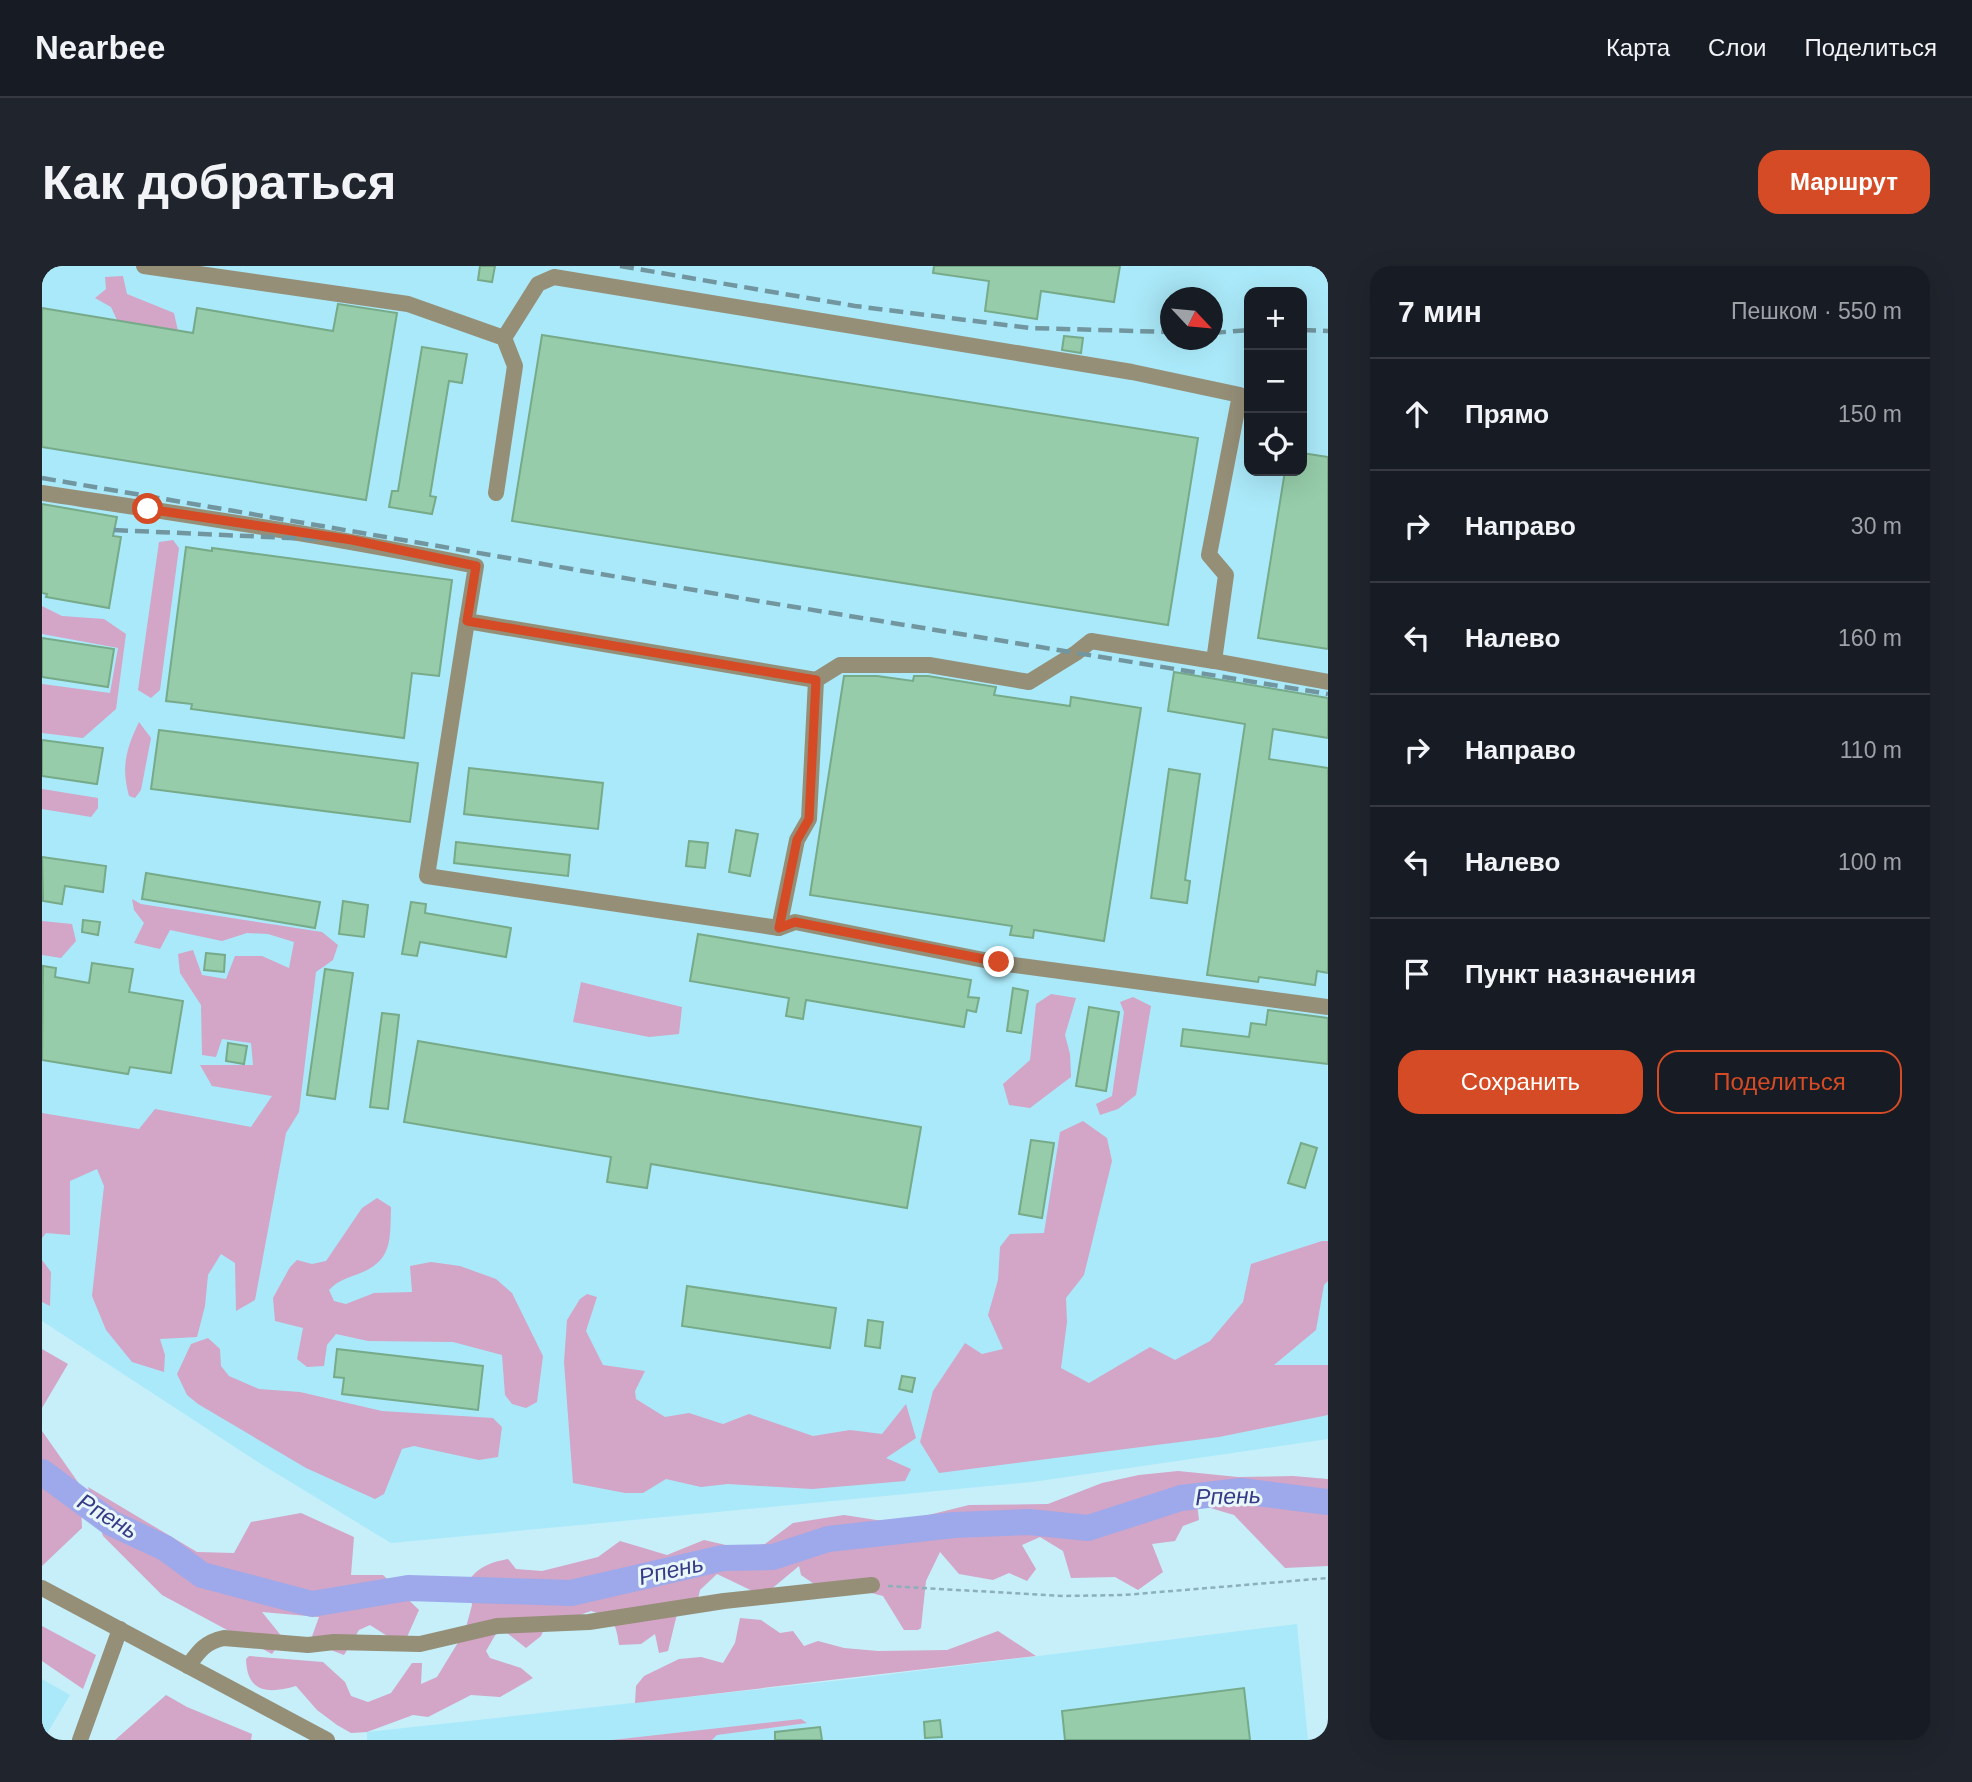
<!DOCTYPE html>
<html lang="ru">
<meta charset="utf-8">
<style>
body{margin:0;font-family:Arial,sans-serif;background:#20242c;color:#f1f3f6}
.controls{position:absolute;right:21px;top:21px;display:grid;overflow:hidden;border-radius:14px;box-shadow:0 7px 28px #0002}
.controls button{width:63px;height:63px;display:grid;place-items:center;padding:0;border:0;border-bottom:2px solid #363941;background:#171b24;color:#f1f3f6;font:35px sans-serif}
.compass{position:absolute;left:1118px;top:21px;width:63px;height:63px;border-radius:50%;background:#171b24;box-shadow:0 7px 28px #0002;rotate:116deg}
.stop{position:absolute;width:21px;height:21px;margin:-16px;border:5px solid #d44b25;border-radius:50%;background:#fff}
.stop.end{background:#d44b25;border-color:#fff;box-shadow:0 2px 7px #0008}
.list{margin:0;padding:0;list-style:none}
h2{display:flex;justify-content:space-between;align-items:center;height:91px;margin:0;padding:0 28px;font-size:30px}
h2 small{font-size:23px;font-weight:400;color:#9ea1a6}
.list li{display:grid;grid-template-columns:46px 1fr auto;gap:21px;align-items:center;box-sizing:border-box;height:112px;padding:0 28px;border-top:2px solid #363941}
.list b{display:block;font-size:26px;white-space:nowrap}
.list em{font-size:23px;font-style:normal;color:#9ea1a6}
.actions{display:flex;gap:14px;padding:21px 28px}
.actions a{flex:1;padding:16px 0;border:2px solid #d44b25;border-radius:21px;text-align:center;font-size:24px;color:#d44b25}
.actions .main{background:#d44b25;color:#fff}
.icon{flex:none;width:38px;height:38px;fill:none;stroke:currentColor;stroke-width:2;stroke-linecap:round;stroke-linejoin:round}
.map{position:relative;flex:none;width:1286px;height:1474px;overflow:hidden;border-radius:21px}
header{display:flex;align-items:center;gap:42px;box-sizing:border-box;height:98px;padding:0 35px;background:#171b24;border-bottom:2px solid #363941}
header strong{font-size:33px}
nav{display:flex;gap:38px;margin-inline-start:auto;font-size:24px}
.intro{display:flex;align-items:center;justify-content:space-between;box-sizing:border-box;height:168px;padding:0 42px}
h1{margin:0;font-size:49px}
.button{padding:18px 32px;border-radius:21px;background:#d44b25;color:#fff;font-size:24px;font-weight:700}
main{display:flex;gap:42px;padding:0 42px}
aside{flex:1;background:#171b24;border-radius:21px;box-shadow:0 7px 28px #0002}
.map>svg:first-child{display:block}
.built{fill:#aae9f9;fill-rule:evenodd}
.green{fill:#d3a5c7}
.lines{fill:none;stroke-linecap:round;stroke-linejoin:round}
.river{stroke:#9da9ea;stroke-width:26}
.building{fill:#96cca9;stroke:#76aa89;stroke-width:2}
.path{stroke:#8bb0ba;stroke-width:2.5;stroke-dasharray:5 3.5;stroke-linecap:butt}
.minor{stroke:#958f78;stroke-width:16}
.rail{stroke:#72969f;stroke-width:4.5;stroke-dasharray:14 7;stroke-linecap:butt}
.route{stroke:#d44b25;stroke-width:9}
.labels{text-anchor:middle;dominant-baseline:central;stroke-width:6;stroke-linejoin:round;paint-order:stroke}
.water-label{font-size:23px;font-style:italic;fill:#353b86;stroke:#eaf7fa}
</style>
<header>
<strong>Nearbee</strong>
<nav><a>Карта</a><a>Слои</a><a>Поделиться</a></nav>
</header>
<div class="intro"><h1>Как добраться</h1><a class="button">Маршрут</a></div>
<main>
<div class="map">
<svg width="1286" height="1474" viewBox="0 0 1286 1474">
<rect width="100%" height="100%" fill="#c6effa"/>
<g class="built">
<path d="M0,0H1286V1173L990,1216L349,1277L219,1198L0,1055ZM1207,26H1260V205H1207ZM1128,32H1170V74H1128Z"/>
<path d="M1255,1358L1266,1474H325V1466L801,1414Z"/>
<path d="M0,1413L28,1429L1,1474H0Z"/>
</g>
<g class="green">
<path d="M81,10L85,28L132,47L136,65L75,54L69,41L53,32L64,23L63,11Z"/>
<path d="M131,274L137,282L118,424L109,432L96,424L117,276Z"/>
<path d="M0,340L20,350L62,353L84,368L74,443L41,472L0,467V418L68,427L76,382L0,368Z"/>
<path d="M97,456L109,472L99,524L93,532L87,530C79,501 84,483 97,456Z"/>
<path d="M0,523L56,532V542L49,551L0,543Z"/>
<path d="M90,633L99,638L280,666L296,679L291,694L274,706L257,846L244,867L213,1034L194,1045L193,997L179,988L166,1009L163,1040L155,1071L118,1073L123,1089L122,1106L90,1096L64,1064L50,1030L62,920L55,903L28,915V969L4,967L0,972V847L97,863L113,843L209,861L230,830L170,820L158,799H211L209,777L180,773L174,791L160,789L159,739L138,707L136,688L151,684L160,709L184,713L193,690H220L247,702L252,676L226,668L205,667L180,675L128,664L118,683L92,677L102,657L92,644Z"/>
<path d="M0,655L30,658L34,675L19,692L0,689Z"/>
<path d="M539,716L640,741L637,768L607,771L531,756Z"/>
<path d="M1009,728L1034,732L1023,769L1028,788L1029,811L988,842L967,839L961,818L988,794L994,738Z"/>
<path d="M1091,731L1109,740L1094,829L1076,843L1058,849L1054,838L1070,830L1082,746L1078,736Z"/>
<path d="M1041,855L1065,872L1070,895L1042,1009L1024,1032L1025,1056L1019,1102L1047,1117L1108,1081L1133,1094L1168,1075L1201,1036L1209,998L1280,975H1286V1015L1282,1019L1274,1064L1232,1099H1286V1149L1177,1171L897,1207L878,1176L891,1125L923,1077L940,1088L961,1083L946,1049L956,1014L958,981L968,968L1002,967L1018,866Z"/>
<path d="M335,932L349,941C348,974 351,995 316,1008C305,1012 295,1015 287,1024L292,1035L304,1038L332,1027L370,1026L368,1000L389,996L418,1000L454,1013L470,1027L501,1090L495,1136L484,1142L470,1138L463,1129L460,1089L411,1076L326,1075L294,1068L285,1079L282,1100L265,1101L255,1093L261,1062L233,1055L231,1032L248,1001L255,994L270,998L284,995L320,942Z"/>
<path d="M0,994L9,1006L8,1040L0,1036Z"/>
<path d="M545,1028L555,1031L544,1065L561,1099L603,1105L593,1125L594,1133L623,1151L647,1147L681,1158L707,1148L771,1170L808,1164L840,1168L864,1138L874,1172L844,1192L869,1203L863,1215L770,1223L686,1218L659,1221L624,1213L601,1227H583L531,1217L522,1096L525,1054L538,1033Z"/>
<path d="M166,1072L178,1083L179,1100L187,1110L217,1123L258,1126L340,1145L451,1152L460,1161L456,1191L437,1194L372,1180L360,1183L342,1228L333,1233L264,1202L156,1138L145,1129L135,1108L149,1078Z"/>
<path d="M0,1083L26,1098L0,1142Z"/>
<path d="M0,1165L38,1219L40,1262L0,1300Z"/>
<path d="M1136,1205L1196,1211L1251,1210L1286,1213V1300L1243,1302L1192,1249L1155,1238L1157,1254L1141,1260L1133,1275L1110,1278L1121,1306L1096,1324L1073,1311L1029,1312L1021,1285L998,1271L980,1279L994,1303L985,1315L967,1307L951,1314L917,1308L898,1286L884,1315L879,1362L876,1364H862L841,1330L818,1324L785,1327L759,1309L757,1300L721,1330L675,1308L658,1324L654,1341L636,1344L626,1385L617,1387L613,1368L599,1378L577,1379C574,1357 572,1352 549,1345L503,1361L499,1370L484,1382L465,1367L455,1366L444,1385L448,1392L479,1402L491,1412L458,1431L429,1429L386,1451L371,1449L325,1466L309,1467L295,1459L275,1444L254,1420C226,1428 205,1427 204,1393L207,1390L281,1396L303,1416L309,1430L326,1436L349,1427L370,1397H380L379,1418L395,1411L423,1365L430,1339L427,1314C437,1300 450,1296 466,1293L474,1303L500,1305L556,1291L578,1275L625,1289L662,1274L697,1282L723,1278L751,1257L802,1249L854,1257L927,1239L1006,1238L1060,1217L1097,1209Z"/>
<path d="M46,1221L155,1286L192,1287L209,1256L259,1247L312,1271L309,1309H341L377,1344L361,1380L328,1359L317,1364L302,1389L268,1376L277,1351L220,1346L241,1372L230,1388L120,1329L61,1270Z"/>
<path d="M698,1352L719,1354L738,1367L751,1365L762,1380L776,1375L802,1382L836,1385L905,1384L956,1365L994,1390L593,1437L594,1420L602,1410L637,1393L659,1391L681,1397L693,1377Z"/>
<path d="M0,1360L54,1389L41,1423L0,1395Z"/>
<path d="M124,1429L145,1441L210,1468L209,1474H73Z"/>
<path d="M759,1453L765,1457L675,1469L670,1474H570Z"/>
</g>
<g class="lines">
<path class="river" d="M0,1206L69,1257L123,1282L160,1309L270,1338L366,1322L529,1327L681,1292L731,1291L786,1273L912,1259L987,1256L1046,1262L1139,1232L1199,1225L1286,1236"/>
</g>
<g class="building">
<path d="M438,0H453L450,16L436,14Z"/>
<path d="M892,0H1078L1072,36L999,25L995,53L943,45L947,15L891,7Z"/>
<path d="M296,38L355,47L324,234L0,181V42L151,67L155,42L291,65Z"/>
<path d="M500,69L1156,172L1126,359L470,255Z"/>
<path d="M1022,70L1041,72L1039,87L1020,84Z"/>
<path d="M380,81L425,88L420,117L407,115L388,230L394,231L390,248L347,241L350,225H356Z"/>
<path d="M1260,187L1286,191V383L1216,372L1243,205H1260Z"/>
<path d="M0,238L75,251L71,270L79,271L67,342L4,331L5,328L0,327Z"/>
<path d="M144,281L170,285V282L410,314L397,410L370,407L362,472L149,443L150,438L124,435Z"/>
<path d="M0,372L72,383L66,421L0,411Z"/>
<path d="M1132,406L1286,432V472L1231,463L1227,493L1286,502V707L1275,705L1273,719L1217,711L1216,716L1165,709L1203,458L1126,445Z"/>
<path d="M802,410H835L871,415L872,410H886L954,421L952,429L1028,440L1029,431L1099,442L1062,675L992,664L991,672L968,669L970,660L768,629Z"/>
<path d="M117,464L376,497L368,556L109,523Z"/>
<path d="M0,474L61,482L55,518L0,510Z"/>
<path d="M427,502L561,517L556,563L422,548Z"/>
<path d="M1127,503L1158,508L1143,614L1148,615L1145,637L1109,632Z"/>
<path d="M694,564L716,568L708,610L687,606Z"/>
<path d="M647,575L666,577L663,602L644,600Z"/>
<path d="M414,576L528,589L526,610L412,597Z"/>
<path d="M0,591L64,600L61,626L23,620L20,638L1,635Z"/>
<path d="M104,607L278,636L273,662L100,633Z"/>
<path d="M301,635L326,639L322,671L297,668Z"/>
<path d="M369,636L384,638L383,647L469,662L464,691L378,676L375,690L360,688Z"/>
<path d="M41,654L58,656L56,669L40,666Z"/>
<path d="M656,668L929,714L926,731L937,732L934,746L925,744L922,761L764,734L761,753L744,750L747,732L648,715Z"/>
<path d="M164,687L183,689L182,706L162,704Z"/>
<path d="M50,697L91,703L87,726L141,735L129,807L88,801L86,808L0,794L1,700L14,702L13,711L47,717Z"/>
<path d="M283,703L311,707L293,833L265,829Z"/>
<path d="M971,722L986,725L979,767L965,765Z"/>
<path d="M1047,741L1077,746L1064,825L1034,820Z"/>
<path d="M1226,744L1286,752V798L1139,780L1141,763L1207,771L1209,757L1224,759Z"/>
<path d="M340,747L357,749L346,843L328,841Z"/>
<path d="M376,775L879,861L865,942L609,898L605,922L565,916L569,891L362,856Z"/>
<path d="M186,777L205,780L202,798L184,795Z"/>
<path d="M989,874L1012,877L1000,952L977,948Z"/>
<path d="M1259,877L1275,882L1263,922L1246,917Z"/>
<path d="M645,1020L794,1042L788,1082L640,1060Z"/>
<path d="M826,1054L841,1056L838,1082L823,1080Z"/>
<path d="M295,1083L441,1100L436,1144L300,1128L302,1112L292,1111Z"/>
<path d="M860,1110L873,1112L870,1126L857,1123Z"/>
<path d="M1202,1422L1208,1474H1023L1020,1445Z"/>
<path d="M898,1454L900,1471L883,1472L882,1456Z"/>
<path d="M778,1461L780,1474H733V1466Z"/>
</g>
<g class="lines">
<path class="path" d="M846,1320L1021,1330L1082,1329L1286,1312"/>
<g class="minor">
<path d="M102,0L366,38L462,72L473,100L454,227"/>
<path d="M0,227C145,249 290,270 434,300L425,355L774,414L798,399H887L987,416L1034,387L1049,375L1172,395L1184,309L1167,289L1198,129L1090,106L512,11L496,18L462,72"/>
<path d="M425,355L385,610L737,662L755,574L767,553L774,414"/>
<path d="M1172,395L1286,416"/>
<path d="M737,662L753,656L957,697L1286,741"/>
<path d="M0,1322L285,1474"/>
<path d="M146,1400C157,1385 163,1376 182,1372L266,1379L292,1376L378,1378L455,1360L547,1356L682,1335L830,1319"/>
<path d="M38,1474L78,1363"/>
</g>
<g class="rail">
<path d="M578,0L813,40L988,62L1128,66"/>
<path d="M1260,64L1286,65"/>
<path d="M1170,67L1207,64"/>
<path d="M0,212L722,336L1286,428"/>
<path d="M72,264L314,275"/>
</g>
</g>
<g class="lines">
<path class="route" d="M106,243L310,274L434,300L425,355L774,414L767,553L755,574L737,662L753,656L957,696"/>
</g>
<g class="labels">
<g class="water-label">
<text transform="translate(1186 1230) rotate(-2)">Рпень</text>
<text transform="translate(66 1250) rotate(31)">Рпень</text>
<text transform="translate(629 1304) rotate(-13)">Рпень</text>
</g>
</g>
</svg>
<div class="controls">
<button>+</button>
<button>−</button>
<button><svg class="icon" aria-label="locate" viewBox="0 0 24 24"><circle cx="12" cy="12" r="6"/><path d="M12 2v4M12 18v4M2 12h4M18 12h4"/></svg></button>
</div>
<svg class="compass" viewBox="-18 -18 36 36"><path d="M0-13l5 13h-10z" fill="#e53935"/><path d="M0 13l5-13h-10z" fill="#9ea1a6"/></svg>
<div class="stop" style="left:106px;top:243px"></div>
<div class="stop end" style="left:957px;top:696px"></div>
</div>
<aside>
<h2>7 мин<small>Пешком · 550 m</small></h2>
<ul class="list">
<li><svg class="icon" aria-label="ahead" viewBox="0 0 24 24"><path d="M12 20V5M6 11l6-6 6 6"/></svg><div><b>Прямо</b></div><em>150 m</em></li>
<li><svg class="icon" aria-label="right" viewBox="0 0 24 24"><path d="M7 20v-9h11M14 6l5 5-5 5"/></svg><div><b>Направо</b></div><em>30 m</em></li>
<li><svg class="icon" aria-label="left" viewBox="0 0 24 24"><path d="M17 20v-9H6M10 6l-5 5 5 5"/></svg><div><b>Налево</b></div><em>160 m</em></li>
<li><svg class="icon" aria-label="right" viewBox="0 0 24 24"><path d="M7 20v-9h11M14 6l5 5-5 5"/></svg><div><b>Направо</b></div><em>110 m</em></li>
<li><svg class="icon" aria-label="left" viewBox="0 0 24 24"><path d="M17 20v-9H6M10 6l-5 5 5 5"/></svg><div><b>Налево</b></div><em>100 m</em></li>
<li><svg class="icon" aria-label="arrive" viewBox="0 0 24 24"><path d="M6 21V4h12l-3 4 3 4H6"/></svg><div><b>Пункт назначения</b></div></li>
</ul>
<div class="actions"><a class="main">Сохранить</a><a>Поделиться</a></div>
</aside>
</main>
